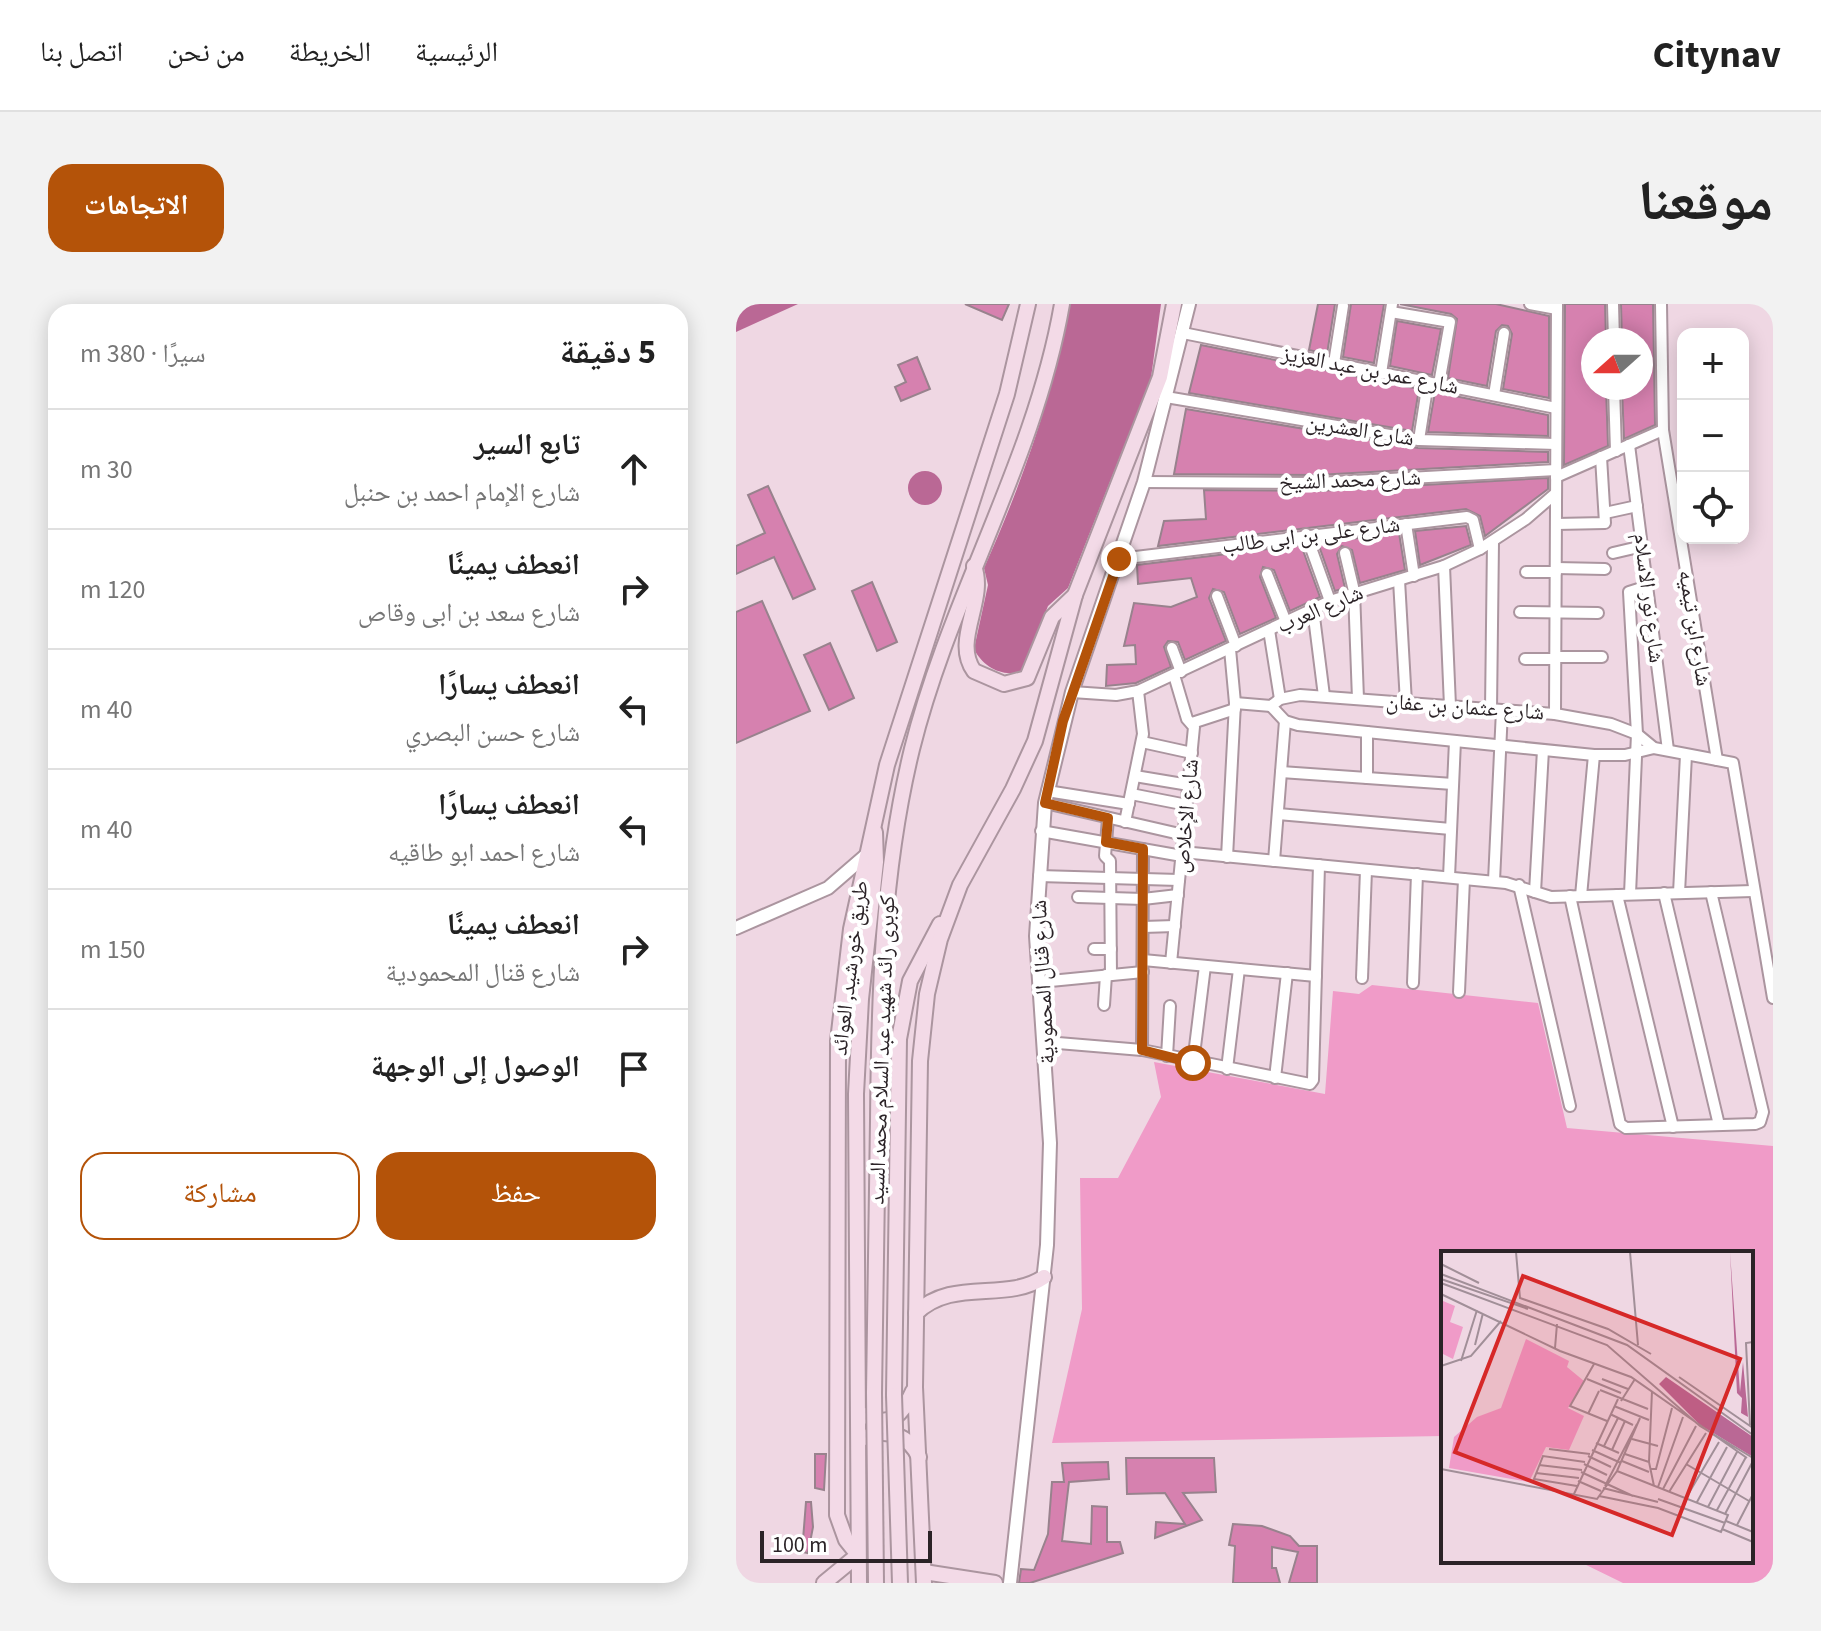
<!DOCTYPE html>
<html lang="ar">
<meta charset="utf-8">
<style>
body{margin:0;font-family:"Source Sans 3","Noto Naskh Arabic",sans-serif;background:#f2f2f2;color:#222;direction:rtl}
.controls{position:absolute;right:24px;top:24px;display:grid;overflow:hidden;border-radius:16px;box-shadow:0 4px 20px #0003}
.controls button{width:72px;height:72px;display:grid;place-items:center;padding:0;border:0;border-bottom:2px solid #e0e0e0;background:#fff;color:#222;font:40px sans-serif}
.compass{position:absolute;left:845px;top:24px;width:72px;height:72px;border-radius:50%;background:#fff;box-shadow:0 4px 20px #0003;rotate:249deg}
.scale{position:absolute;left:24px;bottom:20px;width:172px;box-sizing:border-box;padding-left:8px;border:4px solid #2b2327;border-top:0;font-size:22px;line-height:28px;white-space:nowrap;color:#2b2327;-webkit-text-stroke:6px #fff;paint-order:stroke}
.stop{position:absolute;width:24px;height:24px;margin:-18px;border:6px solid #b45309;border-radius:50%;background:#fff}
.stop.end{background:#b45309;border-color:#fff;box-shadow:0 2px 8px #0008}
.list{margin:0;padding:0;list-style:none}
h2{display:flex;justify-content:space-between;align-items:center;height:104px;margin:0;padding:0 32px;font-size:34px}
h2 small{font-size:26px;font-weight:400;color:#767676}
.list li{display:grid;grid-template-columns:52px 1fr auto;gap:24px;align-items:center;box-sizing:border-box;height:120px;padding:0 32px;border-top:2px solid #e0e0e0}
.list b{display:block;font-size:30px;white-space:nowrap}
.list p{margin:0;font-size:26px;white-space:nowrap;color:#767676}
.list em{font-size:26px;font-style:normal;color:#767676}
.actions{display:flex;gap:16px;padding:24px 32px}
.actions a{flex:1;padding:18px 0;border:2px solid #b45309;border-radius:24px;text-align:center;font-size:28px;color:#b45309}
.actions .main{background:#b45309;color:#fff}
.icon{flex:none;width:44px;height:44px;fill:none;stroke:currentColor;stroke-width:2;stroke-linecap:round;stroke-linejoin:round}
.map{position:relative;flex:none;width:1037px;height:1279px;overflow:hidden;direction:ltr;border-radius:24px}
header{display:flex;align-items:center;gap:48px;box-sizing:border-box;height:112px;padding:0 40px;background:#fff;border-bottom:2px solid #e0e0e0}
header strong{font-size:38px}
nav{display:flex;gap:44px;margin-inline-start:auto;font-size:28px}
.intro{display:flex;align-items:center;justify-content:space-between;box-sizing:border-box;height:192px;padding:0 48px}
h1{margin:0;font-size:56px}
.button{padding:20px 36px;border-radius:24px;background:#b45309;color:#fff;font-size:28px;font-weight:700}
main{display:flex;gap:48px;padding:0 48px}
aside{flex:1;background:#fff;border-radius:24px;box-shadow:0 4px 20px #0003}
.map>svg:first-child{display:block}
.green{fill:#f09bc8}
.water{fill:#ba6895}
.building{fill:#d681af;stroke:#98828d;stroke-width:2}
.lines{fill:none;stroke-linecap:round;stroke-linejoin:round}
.minor-casing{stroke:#ab959f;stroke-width:14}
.tertiary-casing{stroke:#ab959f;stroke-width:16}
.secondary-casing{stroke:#ab959f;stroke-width:18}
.minor{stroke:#fff;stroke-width:10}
.tertiary{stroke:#fff;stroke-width:12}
.secondary{stroke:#f3dae7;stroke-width:14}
.secondary-bridge-casing{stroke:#ab959f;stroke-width:18;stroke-linecap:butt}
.secondary-bridge{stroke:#f3dae7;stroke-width:14}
.route{stroke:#b45309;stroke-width:10}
.labels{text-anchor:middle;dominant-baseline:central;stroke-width:8;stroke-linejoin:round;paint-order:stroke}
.street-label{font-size:22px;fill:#2b2327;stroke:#fff}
.inset-road{fill:none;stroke:#a18f98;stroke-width:2}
.view{fill:#d62828;fill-opacity:0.15;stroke:#d62828;stroke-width:4}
.inset-edge{fill:none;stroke:#2b2327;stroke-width:4}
</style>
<header>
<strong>Citynav</strong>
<nav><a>الرئيسية</a><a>الخريطة</a><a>من نحن</a><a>اتصل بنا</a></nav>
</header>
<div class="intro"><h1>موقعنا</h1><a class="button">الاتجاهات</a></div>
<main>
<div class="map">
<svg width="1037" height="1279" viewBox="0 0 1037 1279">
<rect width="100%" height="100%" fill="#efd7e3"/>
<path class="green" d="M636,681L802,699L831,824L1037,842V1279H887L842,1257H1015V949H707V1132L316,1139L346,1005L344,874H382L425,793L418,758L589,790L597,687L623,690Z"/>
<g class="water">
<path d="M16,0H62L0,28V7Z"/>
<path d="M334,0H425L415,74L332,284L312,302L286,367C267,374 247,363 238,345L252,281L248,264C287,177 316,93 334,0Z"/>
<circle cx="189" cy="184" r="17"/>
</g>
<g class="building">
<path d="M229,0H273L266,16Z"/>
<path d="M582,0H599L591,50L573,46Z"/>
<path d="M615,0H648L638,59L607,53Z"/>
<path d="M664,0H760L813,12V94L767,85L776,30L772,22L766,21L760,27L751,82L712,74L721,15L715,10Z"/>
<path d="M829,0H869L870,36H857V84H870L872,142L828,161Z"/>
<path d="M885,0H917L919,121L888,135L886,84H905V36H886Z"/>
<path d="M661,17L705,25L696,71L654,62Z"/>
<path d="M465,41L683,85L676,127L453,89Z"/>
<path d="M181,53L194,85L165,97L159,83L170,78L162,61Z"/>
<path d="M699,88L812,111V132L692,128Z"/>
<path d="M450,105L682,144L812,148V158L581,171L438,170Z"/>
<path d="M812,174V185L749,232L744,212L730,205L422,242L428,217L470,215L468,186L581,187Z"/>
<path d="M32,182L79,285L57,295L38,253L0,270V242L29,229L12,191Z"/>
<path d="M730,222L735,241L684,261L679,227Z"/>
<path d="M663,229L669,266L624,279L616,246L606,242L601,250L609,284L599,287L582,239Z"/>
<path d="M565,241L584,293L554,307L538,266L527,263L524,273L540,314L504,330L488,288L477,285L473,294L490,337L449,356L442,338L432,337L428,343L435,363L400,379L370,382L371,361L400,360L399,341L388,342L398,299L435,303L461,293L455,274L402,280L401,261Z"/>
<path d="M136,278L161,338L141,347L116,287Z"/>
<path d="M26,297L74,407L0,439V308Z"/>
<path d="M94,339L118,394L93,406L68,351Z"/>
<path d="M79,1150H90L88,1186L79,1184Z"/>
<path d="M390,1154H478L480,1188L447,1189L466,1216L419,1234L420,1218L449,1220L429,1189L391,1190Z"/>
<path d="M372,1158L373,1175L333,1178L326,1237L355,1240L356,1202L371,1203V1238H384L387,1249L294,1279H283L285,1265L298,1266L312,1230L316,1178H328L326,1159Z"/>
<path d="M70,1198H75L77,1223L72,1249L66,1248Z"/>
<path d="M497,1220L526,1222L554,1232L563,1242H581V1279H553L562,1248L536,1243V1264H540L544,1279H497L499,1242L493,1241Z"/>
</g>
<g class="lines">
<g class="minor-casing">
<g id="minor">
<path d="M794,0L821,5"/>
<path d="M877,0L878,36"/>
<path d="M925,0L927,126L981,456"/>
<path d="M655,8L714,18L703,80"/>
<path d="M447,29L820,104"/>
<path d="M598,59L607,2"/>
<path d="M645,69L656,0"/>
<path d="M878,84L880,147"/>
<path d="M758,91L768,29"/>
<path d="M430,93L683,136L820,140"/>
<path d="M683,136L692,78"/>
<path d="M893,141L932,446"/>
<path d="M820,173L927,126"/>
<path d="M408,178L581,179L820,166"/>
<path d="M869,209L901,202"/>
<path d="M670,220L678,272"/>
<path d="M820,220L869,219L865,153"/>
<path d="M570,230L594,297"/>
<path d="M609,249L618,287L622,395"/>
<path d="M877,249L907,242"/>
<path d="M383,255L731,213L737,216L744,245"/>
<path d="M708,262L714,402"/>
<path d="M820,264L869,265"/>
<path d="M790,268H820"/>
<path d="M531,270L550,318"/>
<path d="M663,276L670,399"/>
<path d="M481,292L500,342"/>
<path d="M577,305L588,392"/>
<path d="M784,308L862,309"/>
<path d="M533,326L544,395"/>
<path d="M436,344L445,368"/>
<path d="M819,353H866"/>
<path d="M789,355H819"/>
<path d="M336,388L380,391L402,387L594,297L708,262L744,245L790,215L820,189"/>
<path d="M499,399L535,402L544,395L564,391L819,410L875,420L901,430L918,444L997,459L1037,694"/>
<path d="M535,402L549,417L562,421L858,451H889L918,444"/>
<path d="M755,405L757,238"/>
<path d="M819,410L821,0"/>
<path d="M456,419L499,405"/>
<path d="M406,438L456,449"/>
<path d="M545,468L717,480"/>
<path d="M399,472L453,481"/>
<path d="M631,474V428"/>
<path d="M311,487L393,500"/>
<path d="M395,490L451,501"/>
<path d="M309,499L448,531"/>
<path d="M542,510L715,525"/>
<path d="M372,514L369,552L374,557L375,671"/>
<path d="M389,518L407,430L402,387"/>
<path d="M305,527L446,552"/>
<path d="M446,548L770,579L815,593L1017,587"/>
<path d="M491,553L499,399L494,345"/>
<path d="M538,557L549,417"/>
<path d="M303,572L443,576"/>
<path d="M713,573L719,437"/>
<path d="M758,577L766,406"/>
<path d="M783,581L834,802"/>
<path d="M799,588L807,446"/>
<path d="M928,589L983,821"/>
<path d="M943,589L950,451"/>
<path d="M894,590L901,430L893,288L912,282"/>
<path d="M881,591L937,823"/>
<path d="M834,592L884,820L890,824L1019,820L1024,818L1027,808L975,588"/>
<path d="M845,592L858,451"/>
<path d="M342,593L407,595L442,591"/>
<path d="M407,623L439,622"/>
<path d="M358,645H375"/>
<path d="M407,656L580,672"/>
<path d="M435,659L458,423L451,415L438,371"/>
<path d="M626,674L630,566"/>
<path d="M304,678L407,668"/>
<path d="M677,679L681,570"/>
<path d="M723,688L728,575"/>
<path d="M368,701L370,671"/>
<path d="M310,738L406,746L574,780L577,776L583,561"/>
<path d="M406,746L407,545"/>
<path d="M431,752L434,702"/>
<path d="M457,759L469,662"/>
<path d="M491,765L503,665"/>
<path d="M539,774L551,669"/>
</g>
</g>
<g class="tertiary-casing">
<g id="tertiary">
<path d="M0,624L92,584L129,552"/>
<path d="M274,1279L311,941L314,839L300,632L309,499L336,388L408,178L453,0"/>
</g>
</g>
<g class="secondary-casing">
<g id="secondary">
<path d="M238,262C251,297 216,336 238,367L268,380L291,374L316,313L339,291"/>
<path d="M180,1009C217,973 270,999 308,973"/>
<path d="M138,1089C139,999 140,908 142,817C143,692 146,568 176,445C214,292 299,156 326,0"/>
<path d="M158,1091L163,735L174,677L204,620"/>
<path d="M128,1111C154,1126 167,1110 177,1087"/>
<path d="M128,1134C149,1123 173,1131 183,1153"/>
<path d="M188,1268L259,1279"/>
<path d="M88,1279L122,1251L110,1236L101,1211L102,737L115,625L151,461L271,90L292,0"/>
<path d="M123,1279L120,790L125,695L140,558L139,528"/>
<path d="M188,1279L179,1083L184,757L191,690L204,635L224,581L277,485L299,437L339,291L424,73L438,0"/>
</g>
</g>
<use href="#minor" class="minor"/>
<use href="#tertiary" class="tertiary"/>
<use href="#secondary" class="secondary"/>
<g class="secondary-bridge-casing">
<g id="secondary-bridge">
<path d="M138,1089L140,1279"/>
<path d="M158,1091L164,1279"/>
</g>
</g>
<use href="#secondary-bridge" class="secondary-bridge"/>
</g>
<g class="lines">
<path class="route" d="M383,255L327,417L309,499L372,514L370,538L407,545L406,746L457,759"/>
</g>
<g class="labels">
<g class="street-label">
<text transform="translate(634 66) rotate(11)">شارع عمر بن عبد العزيز</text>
<text transform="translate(624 126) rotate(9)">شارع العشرين</text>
<text transform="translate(614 176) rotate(-2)">شارع محمد الشيخ</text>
<text transform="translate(575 231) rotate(-7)">شارع على بن ابى طالب</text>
<text transform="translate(913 294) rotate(83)">شارع نور الاسلام</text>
<text transform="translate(584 305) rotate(-23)">شارع العرب</text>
<text transform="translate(959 324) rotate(81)">شارع ابن تيميه</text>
<text transform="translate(729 403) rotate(4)">شارع عثمان بن عفان</text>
<text transform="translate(450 512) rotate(-85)">شارع الإخلاص</text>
<text transform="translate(114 664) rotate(-83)">طريق خورشيد, العوائد</text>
<text transform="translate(307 678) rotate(-93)">شارع قنال المحمودية</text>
<text transform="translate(146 746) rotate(-88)">كوبرى رائد شهيد عبد السلام محمد السيد</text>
</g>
</g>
<g transform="translate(705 947)">
<rect width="312" height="312" fill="#efd7e3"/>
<path d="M2,50L14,55L9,71L22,76L12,108L0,102ZM85,88L128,110L126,116L143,130L127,157L143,165L128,199L105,196L88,231L8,217L13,186L36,166L60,157Z" fill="#f09bc8"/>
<path d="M289,1L299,141L302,111L307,166L300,162L301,147L296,142ZM225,126L312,186V206L259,174L218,133Z" fill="#ba6895"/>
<path class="inset-road" d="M75,1L79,47L167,78L210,103M189,1L197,94M0,13L38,32M0,23L186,94L312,184M0,28L87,58M0,32L166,94L259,175L312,207M0,43L119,100L190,126L306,207M34,94L42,62M114,97L116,73M20,110L36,59M153,113L129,155L166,170M0,115L30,105L60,70M238,126L312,177M146,128L180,142M161,128L187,138M159,139L207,158M211,140L208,211L213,235M180,150L194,128M173,155L208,169M147,163L158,140M169,163L192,174M309,174L305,92L312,91M191,188L217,195M155,192L178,202M163,195L177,167M108,198L149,203M151,199L180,212M171,199L184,170M184,203L208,211M147,205L170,216M181,210L208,221M143,213L166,224M245,213L308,250M98,214L141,219M0,218L156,248L176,220L199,167M209,218H215L231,157M140,221L192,245M95,222L138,227M137,230L160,240M136,235L93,228L102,205L144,211M164,235L196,173M217,236L242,166M162,237L217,251M222,238L255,175M228,241L265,182M133,243L177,148M158,245L217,257L280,281L287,264L176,220M245,247L278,191M217,248L284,272M256,251L286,196M267,256L296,201M276,259L305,206M284,263L312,210M285,270L312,281M296,274L312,243M281,278L312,291"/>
<path class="view" d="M82,25L299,108L231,284L14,201Z"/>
<rect width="312" height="312" class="inset-edge"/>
</g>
</svg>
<div class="controls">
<button>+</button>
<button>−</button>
<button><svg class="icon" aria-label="locate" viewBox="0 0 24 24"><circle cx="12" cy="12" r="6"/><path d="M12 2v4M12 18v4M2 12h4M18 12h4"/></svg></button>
</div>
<svg class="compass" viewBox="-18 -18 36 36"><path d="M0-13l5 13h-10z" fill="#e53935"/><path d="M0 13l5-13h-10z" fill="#767676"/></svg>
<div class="scale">100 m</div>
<div class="stop" style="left:457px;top:759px"></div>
<div class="stop end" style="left:383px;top:255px"></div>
</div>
<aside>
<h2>5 دقيقة<small>سيرًا · 380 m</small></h2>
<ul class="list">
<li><svg class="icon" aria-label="ahead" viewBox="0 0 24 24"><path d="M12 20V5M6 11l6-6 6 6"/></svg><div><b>تابع السير</b><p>شارع الإمام احمد بن حنبل</p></div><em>30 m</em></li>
<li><svg class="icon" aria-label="right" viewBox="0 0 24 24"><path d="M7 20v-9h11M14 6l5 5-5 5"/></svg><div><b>انعطف يمينًا</b><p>شارع سعد بن ابى وقاص</p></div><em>120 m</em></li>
<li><svg class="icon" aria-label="left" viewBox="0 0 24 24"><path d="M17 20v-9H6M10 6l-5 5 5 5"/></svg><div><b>انعطف يسارًا</b><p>شارع حسن البصري</p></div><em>40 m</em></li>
<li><svg class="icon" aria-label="left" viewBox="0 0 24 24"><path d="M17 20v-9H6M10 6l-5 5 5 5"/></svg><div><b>انعطف يسارًا</b><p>شارع احمد ابو طاقيه</p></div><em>40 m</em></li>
<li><svg class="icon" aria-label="right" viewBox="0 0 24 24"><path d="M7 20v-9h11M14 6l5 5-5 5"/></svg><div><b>انعطف يمينًا</b><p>شارع قنال المحمودية</p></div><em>150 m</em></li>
<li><svg class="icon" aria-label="arrive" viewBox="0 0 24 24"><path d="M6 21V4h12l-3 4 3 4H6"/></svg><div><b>الوصول إلى الوجهة</b></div></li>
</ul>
<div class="actions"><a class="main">حفظ</a><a>مشاركة</a></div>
</aside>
</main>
